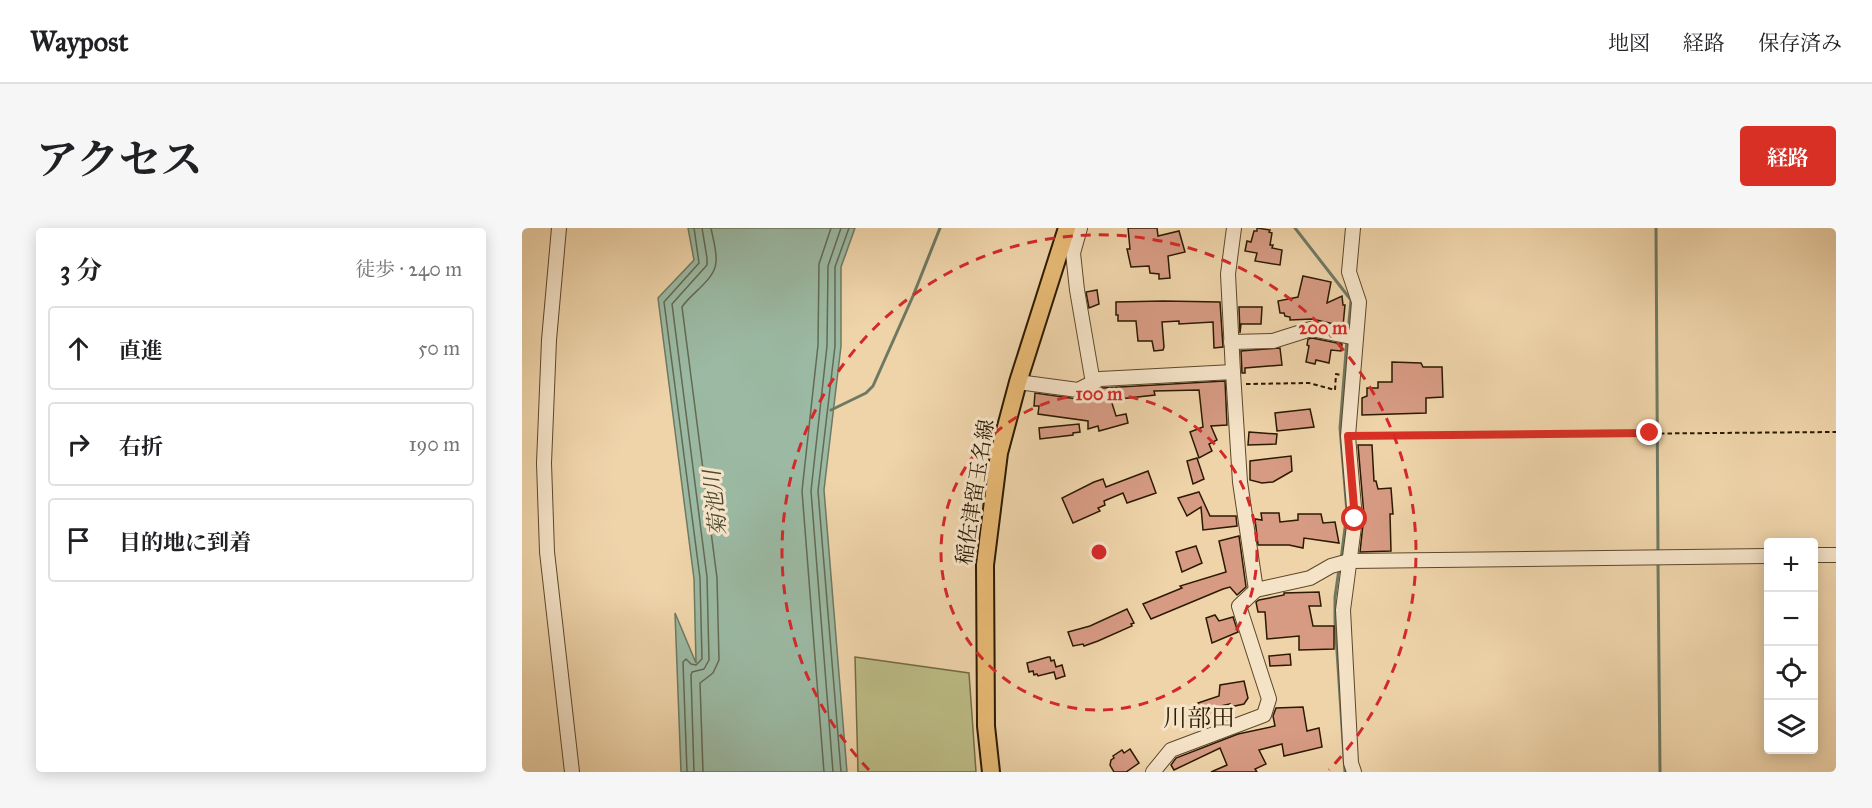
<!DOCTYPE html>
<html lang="ja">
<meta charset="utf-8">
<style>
body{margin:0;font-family:"IM FELL Great Primer","Noto Serif JP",serif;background:#f6f6f6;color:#202124}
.controls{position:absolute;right:18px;bottom:18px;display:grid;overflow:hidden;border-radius:6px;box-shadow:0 3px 15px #0003}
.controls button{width:54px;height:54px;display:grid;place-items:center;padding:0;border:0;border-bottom:2px solid #e0e0e0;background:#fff;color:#202124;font:30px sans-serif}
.stop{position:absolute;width:18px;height:18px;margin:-14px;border:4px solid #d93025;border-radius:50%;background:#fff}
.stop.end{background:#d93025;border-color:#fff;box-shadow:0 2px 6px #0008}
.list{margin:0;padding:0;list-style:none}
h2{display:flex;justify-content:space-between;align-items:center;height:78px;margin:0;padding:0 24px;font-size:26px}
h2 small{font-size:20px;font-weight:400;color:#757577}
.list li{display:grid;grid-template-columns:39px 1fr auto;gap:18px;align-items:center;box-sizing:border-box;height:84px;margin:0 12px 12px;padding:0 12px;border:2px solid #e0e0e0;border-radius:6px}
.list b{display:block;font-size:22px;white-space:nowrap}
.list em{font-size:20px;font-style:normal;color:#757577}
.icon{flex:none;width:33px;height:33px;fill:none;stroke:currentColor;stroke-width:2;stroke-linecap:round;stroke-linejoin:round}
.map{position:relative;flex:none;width:1314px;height:544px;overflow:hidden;border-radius:6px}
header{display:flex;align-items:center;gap:36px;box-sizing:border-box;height:84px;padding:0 30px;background:#fff;border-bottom:2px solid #e0e0e0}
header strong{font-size:28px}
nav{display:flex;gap:33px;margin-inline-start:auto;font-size:21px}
.intro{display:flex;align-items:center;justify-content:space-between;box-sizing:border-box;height:144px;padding:0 36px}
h1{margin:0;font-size:42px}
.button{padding:15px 27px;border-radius:6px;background:#d93025;color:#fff;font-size:21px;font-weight:700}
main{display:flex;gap:36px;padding:0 36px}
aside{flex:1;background:#fff;border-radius:6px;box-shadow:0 3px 15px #0003}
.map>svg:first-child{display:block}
.green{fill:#bcbc86;stroke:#746b44;stroke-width:1.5}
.water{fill:#9bb9a3;stroke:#6e7962;stroke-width:1.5}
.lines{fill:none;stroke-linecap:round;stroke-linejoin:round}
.shore{stroke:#636a52;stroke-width:1.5}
.stream{stroke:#6e7962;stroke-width:3}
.building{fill:#d79b84;stroke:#2b1a01;stroke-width:1.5}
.minor-casing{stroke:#5c482b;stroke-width:16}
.major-casing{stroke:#2b1a01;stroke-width:20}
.path{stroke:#2b1a01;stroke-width:2;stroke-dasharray:4.5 3;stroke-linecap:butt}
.minor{stroke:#f5e3c8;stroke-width:14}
.major{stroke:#e8ba75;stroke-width:16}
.route{stroke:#d93025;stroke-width:8}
.ring{fill:none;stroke:#d62828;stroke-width:3;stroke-dasharray:10 8}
.labels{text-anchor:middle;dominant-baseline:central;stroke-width:6;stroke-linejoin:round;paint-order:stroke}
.street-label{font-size:21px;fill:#2b1a01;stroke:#f5e3c8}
.water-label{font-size:22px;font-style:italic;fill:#4d4a32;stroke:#f5e3c8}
.quarter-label{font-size:24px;fill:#2b1a01;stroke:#f5e3c8}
.centre{fill:#d62828;stroke:#f5e3c8;stroke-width:3}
.ring-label{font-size:18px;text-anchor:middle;font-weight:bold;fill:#d62828;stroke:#f5e3c8;stroke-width:6;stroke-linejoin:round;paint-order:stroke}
</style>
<header>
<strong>Waypost</strong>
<nav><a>地図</a><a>経路</a><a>保存済み</a></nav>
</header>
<div class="intro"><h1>アクセス</h1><a class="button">経路</a></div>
<main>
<aside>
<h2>3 分<small>徒歩 · 240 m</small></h2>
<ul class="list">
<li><svg class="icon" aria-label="ahead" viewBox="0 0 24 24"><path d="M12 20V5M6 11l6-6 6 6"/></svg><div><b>直進</b></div><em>50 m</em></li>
<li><svg class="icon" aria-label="right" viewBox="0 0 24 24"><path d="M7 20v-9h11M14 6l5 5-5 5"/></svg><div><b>右折</b></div><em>190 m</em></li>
<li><svg class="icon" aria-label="arrive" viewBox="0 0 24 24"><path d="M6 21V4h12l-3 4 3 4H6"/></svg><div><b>目的地に到着</b></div></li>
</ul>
</aside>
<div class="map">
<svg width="1314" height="544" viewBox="0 0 1314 544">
<rect width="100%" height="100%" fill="#efd4aa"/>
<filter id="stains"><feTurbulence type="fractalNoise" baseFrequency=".00333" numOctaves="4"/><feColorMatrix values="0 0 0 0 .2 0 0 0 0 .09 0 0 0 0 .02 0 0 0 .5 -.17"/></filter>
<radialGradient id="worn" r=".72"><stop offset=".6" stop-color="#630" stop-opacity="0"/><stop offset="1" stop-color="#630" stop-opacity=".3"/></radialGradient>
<path class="green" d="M333,429L447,445L454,544H336Z"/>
<path class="water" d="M166,0H333L319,39V118L302,262L325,544H159L153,385L174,435L172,351L136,70L172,32Z"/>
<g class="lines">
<g class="shore">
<path d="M165,544L161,434L164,431L169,436L174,437L180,431L178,350L142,74L177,35L172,0"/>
<path d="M172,544L169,447L170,444L182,441L187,432L185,349L150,76L185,37V30L180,0"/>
<path d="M181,544L178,455L191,445L197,432L195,350L160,79C169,65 193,52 194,34C195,23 191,11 189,0"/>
<path d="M302,544L280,263L296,117L297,36L309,0"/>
<path d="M311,544L289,263L305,118L306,38L319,0"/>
<path d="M319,544L296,263L313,118V39L327,0"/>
</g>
<g class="stream">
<path d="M773,0L829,72L826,105"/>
<path d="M1134,0L1136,325"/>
<path d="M309,182L344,165L351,158L391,68L418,0"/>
<path d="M819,332L825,284L818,200L825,111"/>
<path d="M1136,335L1138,544"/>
<path d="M817,341L813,369V393L823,544"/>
</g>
</g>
<g class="building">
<path d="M606,0H635L636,8L657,3L663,24L646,28L648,50L637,51V46L628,45L627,38L609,39L605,21H608Z"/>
<path d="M735,0L748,2L747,4L750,5L748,17H751L750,20L760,22L758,37L733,33L735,25L723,23L725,13L729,14L732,3H735Z"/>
<path d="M781,48L809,54L805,75L820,68L821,77H823L821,98L790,91L768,92V89L763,88L762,85H758L756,73L776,69Z"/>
<path d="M575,62L577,76L567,80L564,64Z"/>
<path d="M641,73L698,74L701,119L692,120L691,94L657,96V93L640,94L642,119L641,122L632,123L630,113H616L614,93H596V87H594V74Z"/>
<path d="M717,79H740L739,96H719L718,105Z"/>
<path d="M790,110L820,116L819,123L809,122L807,135L794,132L793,136L784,134L787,118L785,117L786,111Z"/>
<path d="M758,120L760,137L723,140V145H720L719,123Z"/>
<path d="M870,134L899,135L901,139H920L921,169L904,170V185L840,187V170L845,168V160H856V154H870Z"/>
<path d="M703,153L705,197L689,198L695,212L687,216L690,223L677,230L668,204L681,199L677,162L632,163L633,167L589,172L594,188L604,186L606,195L577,203L576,198L566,201V193L516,186L517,178H512L513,165L555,171L580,160Z"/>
<path d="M788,181L792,199L755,203L753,185Z"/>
<path d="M557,196L558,204L551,205V207L518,211L517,200Z"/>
<path d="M727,204L755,206L754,216L726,217Z"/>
<path d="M836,217H850L852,253H854L856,261L869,260L871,286H868L869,323L838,324L842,287Z"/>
<path d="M769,228L770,243L751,254L740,255L728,252V233Z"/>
<path d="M675,230L682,251L671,256L665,233Z"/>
<path d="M626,243L634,265L605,275L601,265L582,273L583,277L576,280L578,283L551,295L540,270L572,254L581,251L584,259Z"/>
<path d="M677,264L688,288H714L715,298L681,302L679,279L665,288L656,270Z"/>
<path d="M739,285H757L758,294L776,292V286H799L801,295L813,294L817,315L782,310L781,320L767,317H736L733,291L740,292Z"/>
<path d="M717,308L724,359L715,367L708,359L701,361L629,391L621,376L660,360L658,358L704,344L697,313Z"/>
<path d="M674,318L680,335L660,344L654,324Z"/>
<path d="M797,364L799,378H787L791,398H812V421L777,422V408L745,411L743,384H736L734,374L737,372L762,367V365Z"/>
<path d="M605,381L612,395L609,396L610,398L576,413L562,418L561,416L551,418L546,404L568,398Z"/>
<path d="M693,387L697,393L711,389L716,404L690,415L684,390Z"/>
<path d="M768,426L769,437L748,438L747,428Z"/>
<path d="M526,429H528L529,433L532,432L534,439L540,437L543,448L534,451L532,444L516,448L515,446L512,447L511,443L507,444L505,435Z"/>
<path d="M722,453L726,470L722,476L708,479V476L689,480L690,484L680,487L676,475L697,468L698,457Z"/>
<path d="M781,479L785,503L797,500L800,519L762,528L760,516L737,522L744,536L733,541L735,544H689L705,537L698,520L652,542L649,537L654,530L716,506L753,498L751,488L754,480Z"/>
<path d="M608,521L617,535L604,544H592L588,537L589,532L592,530L591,528L600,522L602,525Z"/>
</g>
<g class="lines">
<g class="minor-casing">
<g id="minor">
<path d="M37,0L27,112L22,235L25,324L50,544"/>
<path d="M558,0L551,25L555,62L571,155"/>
<path d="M712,0L706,46L711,144L718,254L734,362"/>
<path d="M831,0L827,44L837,74L826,208L833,291L821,382L829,535L832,544"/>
<path d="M709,114L751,113L789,101L834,110"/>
<path d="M496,154L556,162L578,151L711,144"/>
<path d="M1292,327H1314"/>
<path d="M631,544L649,522L742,487L747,471L717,378L734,362L788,350L809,338L827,333L1246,328"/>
</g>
</g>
<g class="major-casing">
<path id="major" d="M469,544L464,498L463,337L477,225L496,154L545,0"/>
</g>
<g class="path">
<path d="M724,156L787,155L813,162L814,146L819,147"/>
<path d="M838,208L1314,204"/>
</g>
<use href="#minor" class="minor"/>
<use href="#major" class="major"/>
</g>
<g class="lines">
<path class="route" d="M833,291L826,208L1128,205"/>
</g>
<g class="ring">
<circle cx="577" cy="324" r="158"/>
<path d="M347 542A317 317 0 1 1 807 542"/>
</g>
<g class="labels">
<g class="street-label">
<text transform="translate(453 264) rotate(-81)">稲佐津留玉名線</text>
</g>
<g class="water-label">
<text transform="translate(193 275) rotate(-96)">菊池川</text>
</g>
<g class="quarter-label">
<text x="677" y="490">川部田</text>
</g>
</g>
<circle cx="577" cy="324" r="9" class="centre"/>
<g class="ring-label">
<text x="801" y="106">200 m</text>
<text x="577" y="172">100 m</text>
</g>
<rect width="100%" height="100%" filter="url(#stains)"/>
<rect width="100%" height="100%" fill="url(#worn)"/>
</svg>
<div class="controls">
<button>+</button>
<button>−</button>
<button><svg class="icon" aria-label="locate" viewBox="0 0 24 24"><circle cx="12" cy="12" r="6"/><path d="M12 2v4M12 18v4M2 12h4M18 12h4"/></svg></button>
<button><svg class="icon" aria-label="layers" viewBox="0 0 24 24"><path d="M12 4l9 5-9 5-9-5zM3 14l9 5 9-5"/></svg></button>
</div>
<div class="stop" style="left:833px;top:291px"></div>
<div class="stop end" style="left:1128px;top:205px"></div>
</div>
</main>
